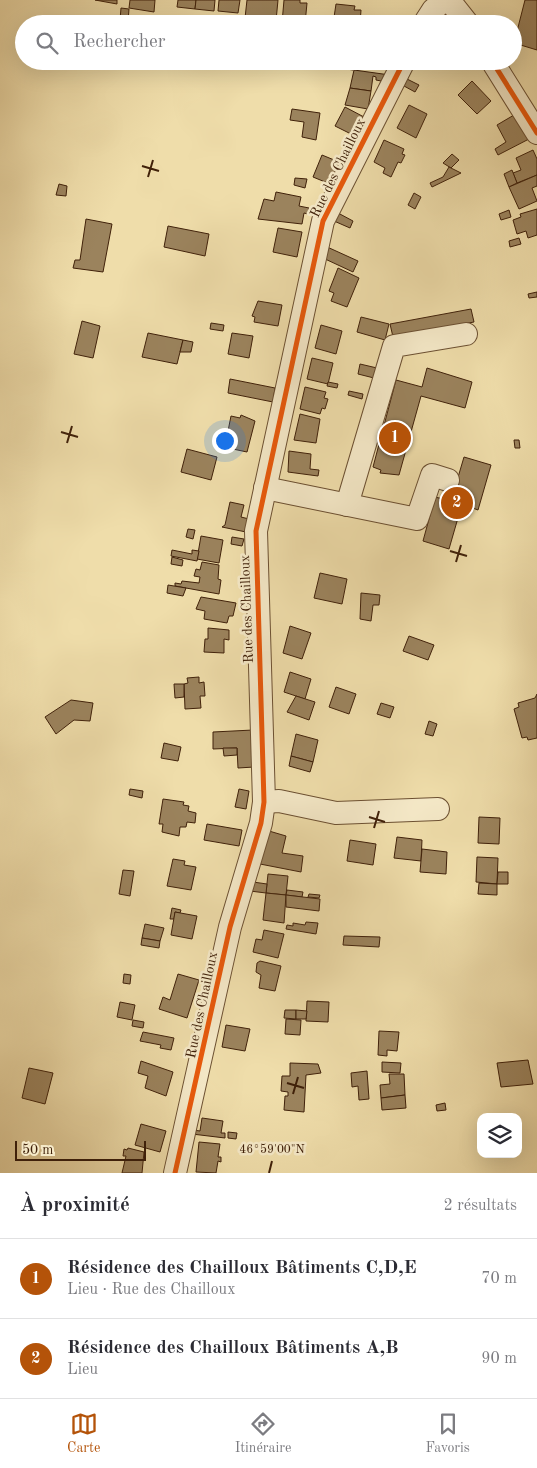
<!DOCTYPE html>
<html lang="fr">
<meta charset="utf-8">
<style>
body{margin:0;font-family:"Old Standard TT",serif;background:#f7f7f7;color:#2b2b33}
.controls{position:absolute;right:15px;bottom:15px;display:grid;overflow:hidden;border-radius:10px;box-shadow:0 5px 20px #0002}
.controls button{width:45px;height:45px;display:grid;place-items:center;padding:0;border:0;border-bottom:1px solid #e1e1e2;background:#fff;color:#2b2b33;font:25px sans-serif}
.scale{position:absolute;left:15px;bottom:12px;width:131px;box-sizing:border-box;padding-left:5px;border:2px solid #40210a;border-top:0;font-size:14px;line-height:18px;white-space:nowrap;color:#40210a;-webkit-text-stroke:4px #f5e9c8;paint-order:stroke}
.you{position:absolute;left:224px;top:440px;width:18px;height:18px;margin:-12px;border:4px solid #fff;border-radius:50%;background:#1a73e8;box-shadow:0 0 0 8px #1a73e833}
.badge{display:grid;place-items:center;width:32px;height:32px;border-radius:50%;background:#b45309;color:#fff;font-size:16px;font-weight:700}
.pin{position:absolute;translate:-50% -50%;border:2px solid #fff;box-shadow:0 1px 5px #0006}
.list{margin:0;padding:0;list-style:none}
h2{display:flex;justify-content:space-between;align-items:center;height:65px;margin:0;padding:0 20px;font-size:21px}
h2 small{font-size:16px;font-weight:400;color:#7c7c81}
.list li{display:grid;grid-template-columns:32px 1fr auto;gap:15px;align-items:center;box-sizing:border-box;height:80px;padding:0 20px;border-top:1px solid #e1e1e2}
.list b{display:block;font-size:19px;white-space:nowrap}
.list p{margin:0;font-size:16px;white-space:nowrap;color:#7c7c81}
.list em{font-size:16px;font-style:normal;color:#7c7c81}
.icon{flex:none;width:28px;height:28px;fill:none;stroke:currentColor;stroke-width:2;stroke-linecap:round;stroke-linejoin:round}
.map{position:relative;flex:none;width:537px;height:1173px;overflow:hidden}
.search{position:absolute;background:#fff;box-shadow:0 5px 20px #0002;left:15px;right:15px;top:15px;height:55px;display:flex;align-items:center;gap:12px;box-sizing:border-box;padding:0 18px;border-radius:28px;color:#7c7c81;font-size:19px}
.sheet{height:225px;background:#fff}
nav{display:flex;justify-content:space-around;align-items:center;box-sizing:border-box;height:70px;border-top:1px solid #e1e1e2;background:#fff;font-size:14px;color:#7c7c81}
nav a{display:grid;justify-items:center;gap:2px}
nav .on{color:#b45309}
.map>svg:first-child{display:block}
.building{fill:#9b835d;stroke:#40210a}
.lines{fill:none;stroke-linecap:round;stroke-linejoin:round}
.minor-casing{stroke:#6c5032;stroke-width:24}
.minor{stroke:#f5e9c8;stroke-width:22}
.cycleway-casing{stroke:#f5e9c8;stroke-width:8}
.cycleway{stroke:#e8590c;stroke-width:5}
.ticks{fill:none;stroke:#40210a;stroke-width:2}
.labels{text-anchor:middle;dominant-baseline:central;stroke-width:5;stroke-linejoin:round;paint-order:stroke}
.street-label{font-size:14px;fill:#40210a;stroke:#f5e9c8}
.ticks-label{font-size:12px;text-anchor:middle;fill:#40210a;stroke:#f5e9c8;stroke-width:5;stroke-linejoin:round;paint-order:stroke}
</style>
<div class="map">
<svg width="537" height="1173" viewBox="0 0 537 1173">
<rect width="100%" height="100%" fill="#efddaa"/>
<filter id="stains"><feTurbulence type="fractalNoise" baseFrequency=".004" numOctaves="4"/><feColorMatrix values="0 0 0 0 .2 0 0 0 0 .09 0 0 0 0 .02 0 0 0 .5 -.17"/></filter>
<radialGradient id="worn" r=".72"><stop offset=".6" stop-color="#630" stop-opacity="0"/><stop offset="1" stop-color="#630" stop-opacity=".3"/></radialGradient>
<g class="building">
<path d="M95,0H117V4Z"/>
<path d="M130,0H155L154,12L129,8Z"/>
<path d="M178,0H196L195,9L177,7Z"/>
<path d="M196,0H215L214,11L195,9Z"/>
<path d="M219,0H240L238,13L218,11Z"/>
<path d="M247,0H278L276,21L263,20V24L256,23V19L245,18Z"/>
<path d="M300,0V3H307L305,24H280L282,23L284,0Z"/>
<path d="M525,0H537V50L514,43Z"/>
<path d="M336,4L355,6L354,10H361L360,24H333Z"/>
<path d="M121,8L129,9L128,22L120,20Z"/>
<path d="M443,17L450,24H436Z"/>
<path d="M319,61H354L353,70L319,65Z"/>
<path d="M354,70L390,75L386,82L376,80V77L373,76L371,91L350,88Z"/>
<path d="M407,79L419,85L415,92L404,86Z"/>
<path d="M472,81L491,101L477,114L458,95Z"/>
<path d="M350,88L371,91L368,109L345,105Z"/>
<path d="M409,105L427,114L416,138L397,128Z"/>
<path d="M345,107L364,117L355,136L335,126Z"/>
<path d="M292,109L320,113L316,140L302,137L304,122L290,120Z"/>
<path d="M514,115L529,139L498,155L495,149L506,142L497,125Z"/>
<path d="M384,140L404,149L402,154L405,155L401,163L398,162L391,177L383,173L385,168L374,162Z"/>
<path d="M533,150L537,159V175L517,183L513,173L521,170L516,158Z"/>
<path d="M452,154L459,160L451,168L443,163Z"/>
<path d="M322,155L339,162L330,184L313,177Z"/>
<path d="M449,167L461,173L432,187L430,183L443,177Z"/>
<path d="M512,170L517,183L509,187L504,174Z"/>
<path d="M537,175V186L532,188L537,201L519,209L509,187Z"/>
<path d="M295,178L307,179L305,188L294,185Z"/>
<path d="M59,184L67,186L66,196L56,195Z"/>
<path d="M276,192L301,197L299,206L309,208L308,214L304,213L302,224L258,219L264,199L274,201Z"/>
<path d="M414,193L421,197L415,209L408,205Z"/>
<path d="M537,209V235L528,238L526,231L517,234L513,220L521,217L520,214Z"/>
<path d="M509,210L511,217L501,220L499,214Z"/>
<path d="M338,213L353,221L350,228L334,221Z"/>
<path d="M86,219L112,224L103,272L73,268L75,260H80Z"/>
<path d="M168,226L209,234L205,256L164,247Z"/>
<path d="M278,228L302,232L297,257L273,252Z"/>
<path d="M519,238L521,244L510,247L509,241Z"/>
<path d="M325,246L358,261L353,272L323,258Z"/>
<path d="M338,268L359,278L347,307L331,301L334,293L329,291Z"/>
<path d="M537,292V297L529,298L528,294Z"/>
<path d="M258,301L282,305L278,326L254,322L255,317L252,316Z"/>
<path d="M471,309L474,322L393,337L390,324Z"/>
<path d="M361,317L389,324L385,340L357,332Z"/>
<path d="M82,321L100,326L93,358L74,354Z"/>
<path d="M211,323L224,325L223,331L210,329Z"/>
<path d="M321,325L342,331L336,354L315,348Z"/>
<path d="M148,333L183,340L177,364L142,357Z"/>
<path d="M232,333L253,336L249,358L228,354Z"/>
<path d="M183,340L193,342L191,352H180Z"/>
<path d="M312,358L333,363L328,384L307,379Z"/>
<path d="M360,364L377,368L374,378L358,374Z"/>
<path d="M427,368L472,382L465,408L421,396L399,475L380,473L381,470L373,467L396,380L422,387Z"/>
<path d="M230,379L275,388L273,402L228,393Z"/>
<path d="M328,382L338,384L337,388L327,386Z"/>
<path d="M305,387L326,392L324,398L328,399L325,409L322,408L320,414L300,409Z"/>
<path d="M349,391L363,394L362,399L348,395Z"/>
<path d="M300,414L320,419L316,443L294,440Z"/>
<path d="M241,415L255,421L247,452L214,445L215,439L226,441L231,416L240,418Z"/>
<path d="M514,440H519L520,448H515Z"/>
<path d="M187,449L217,457L211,480L181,472Z"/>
<path d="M289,451L311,454L310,469L319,470L318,476L288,472Z"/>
<path d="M464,457L491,465L478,510L462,504L449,549L423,541L435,497L451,501Z"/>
<path d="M230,502L244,505L241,517L249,519L246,532L222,527L225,525Z"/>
<path d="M188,529L195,530L193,539L186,537Z"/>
<path d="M201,536L223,540L219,563L197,559Z"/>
<path d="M232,537L244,539L242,546L231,544Z"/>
<path d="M172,550L192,554V550L199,551L197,561L171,556Z"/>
<path d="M172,557L183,560L182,566L171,564Z"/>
<path d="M202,562L219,565L218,579L221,580L219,594L175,586V583L181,584L182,581L199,583L200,577L194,576L196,569L200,570Z"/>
<path d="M320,573L347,579L342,604L314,598Z"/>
<path d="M168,585L186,588L183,596L167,593Z"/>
<path d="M361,593L380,595L379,605H373L371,621L360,619Z"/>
<path d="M201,597L236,603L233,616H229L227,623L204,619L205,611L196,609Z"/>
<path d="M290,626L311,633L302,659L283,653Z"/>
<path d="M208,628L229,630V640L224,639V653L204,652L205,639H208Z"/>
<path d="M409,636L434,645L428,660L403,651Z"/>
<path d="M290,672L311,679L305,699L284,692Z"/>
<path d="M199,677V683L204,682L205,696H200L201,708L185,709L184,684L188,683L187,678Z"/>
<path d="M174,684H184V697L175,698Z"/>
<path d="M336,687L356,694L349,714L329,707Z"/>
<path d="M537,694V738L528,740L527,737L522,738L514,709L519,707L518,703L535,698Z"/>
<path d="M296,696L315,702L309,720L287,712Z"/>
<path d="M71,700L93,703L90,721L74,720L56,734L45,717Z"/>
<path d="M381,703L394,707L390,718L377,714Z"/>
<path d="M429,721L437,724L433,736L425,734Z"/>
<path d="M253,730L254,767L238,768L237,748L213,749V732Z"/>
<path d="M296,734L318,740L313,762L291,756Z"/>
<path d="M164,743L181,747L178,761L161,758Z"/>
<path d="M223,748H237V755L224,756Z"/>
<path d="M291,756L313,762L310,772L289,766Z"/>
<path d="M130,789L143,791L142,798L129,795Z"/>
<path d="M239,789L249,791L246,809L235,807Z"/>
<path d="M163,799L184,802L183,805L189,806L188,811L196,813L195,823L187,822L186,827H180L179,836L162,832L163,824H159Z"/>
<path d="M479,817L500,818L499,844L478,843Z"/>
<path d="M207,824L242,830L239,846L204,840Z"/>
<path d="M269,831L286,836L282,853L303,856L301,872L260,864Z"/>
<path d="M397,837L422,840L421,861L394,858Z"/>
<path d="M350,840L376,844L373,865L347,861Z"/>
<path d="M422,849L447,852L446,874L420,872Z"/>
<path d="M477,857L498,858L497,884L476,882Z"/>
<path d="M173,859L185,861L184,865L196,867L191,890L167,886Z"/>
<path d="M123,870L134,871L130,896L119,894Z"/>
<path d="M498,872H508V884H497Z"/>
<path d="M268,874L288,876L286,895L266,893Z"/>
<path d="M253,882L267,884L266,893L250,891Z"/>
<path d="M479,883L497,884V895L478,894Z"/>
<path d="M287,890L303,892L302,897L286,895Z"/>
<path d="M266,893L286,895L284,923L263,920Z"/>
<path d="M309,894L320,895L319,898L308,897Z"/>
<path d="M286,895L320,899L319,911L286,907Z"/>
<path d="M172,908L181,910L180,913L175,912L174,919H170Z"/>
<path d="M175,912L197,916L192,939L171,935Z"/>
<path d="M306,922L318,923L316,934L286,929L287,925L293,926V923L305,925Z"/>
<path d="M145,924L164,928L160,941L142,938Z"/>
<path d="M264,930L284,934L278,958L253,952L256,939L262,940Z"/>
<path d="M344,936L380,937L379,947L343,945Z"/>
<path d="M142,938L160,941L159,948L141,945Z"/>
<path d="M260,961L281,966L275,991L259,988L261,975L256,972L257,963Z"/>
<path d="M124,974L131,975L130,984L123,983Z"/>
<path d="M178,974L199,980L187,1018L159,1009L163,997L170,1000Z"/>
<path d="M307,1001L329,1002L328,1022L306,1021Z"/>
<path d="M120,1002L135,1005L132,1020L117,1017Z"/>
<path d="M285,1010H296V1019L284,1018Z"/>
<path d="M296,1010L307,1011L306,1019H296Z"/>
<path d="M286,1019L301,1020L300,1035L285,1034Z"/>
<path d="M133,1020L144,1022L143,1028L132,1026Z"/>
<path d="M226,1025L250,1029L245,1051L222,1047Z"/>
<path d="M379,1031L399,1032L397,1051L387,1050V1056L378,1055Z"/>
<path d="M143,1032L174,1038L171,1050L160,1048L161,1045L140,1041Z"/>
<path d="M528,1060L533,1084L501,1087L497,1063Z"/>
<path d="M141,1061L173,1072L166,1096L145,1088L148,1076L138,1073Z"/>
<path d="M382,1062L401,1063L400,1073L382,1072Z"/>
<path d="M290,1063L318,1064L321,1073L306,1075L304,1112L284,1110L285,1096H288V1092L281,1091L282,1076H290Z"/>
<path d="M29,1068L53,1073L45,1104L22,1098Z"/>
<path d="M367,1071L369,1099L359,1100L358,1086L352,1087L351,1073Z"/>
<path d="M389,1074H404L405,1095L381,1098L380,1085L390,1084Z"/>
<path d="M405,1095L406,1108L382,1110L381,1098Z"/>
<path d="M445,1103L446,1110L437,1111L436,1105Z"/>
<path d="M202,1118L223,1121L221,1133H225V1138L192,1134L193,1130L200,1131Z"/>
<path d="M141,1124L166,1131L160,1152L135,1145Z"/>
<path d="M228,1132L237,1133L236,1139L228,1138Z"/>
<path d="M199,1142L220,1144L218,1157H221V1162L218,1161L216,1173L196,1172Z"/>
<path d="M128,1148L144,1152L142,1173H122L126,1156H123L124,1149L127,1150Z"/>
</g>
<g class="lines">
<g class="minor-casing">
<g id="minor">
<path d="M449,0L468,24"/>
<path d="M424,24L433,10L444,0"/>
<path d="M492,61L537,133"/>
<path d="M265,488L417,519L432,475L448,480"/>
<path d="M347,505L394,346L466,334"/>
<path d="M264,802L279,801L336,813L438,809"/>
<path d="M175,1173L230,927L261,823L264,802L256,531L323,221L404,61"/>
</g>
</g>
<use href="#minor" class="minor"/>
<g class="cycleway-casing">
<g id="cycleway">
<path d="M492,61L537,133"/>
<path d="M175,1173L230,927L261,823L264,802L256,531L323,221L404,61"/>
</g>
</g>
<use href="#cycleway" class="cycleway"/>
</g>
<path class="ticks" d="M142,166L159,171M148,177L153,160M61,432L78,437M67,443L72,426M450,551L467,556M456,562L461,545M369,817L385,822M374,828L379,811M287,1083L304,1088M293,1094L298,1077M269,1173L272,1161"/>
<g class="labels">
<g class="street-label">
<text transform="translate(338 168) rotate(-64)">Rue des Chailloux</text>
<text transform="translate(247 609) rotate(-92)">Rue des Chailloux</text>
<text transform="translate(202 1005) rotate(-78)">Rue des Chailloux</text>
</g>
</g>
<g class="ticks-label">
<text x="272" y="1153">46°59'00"N</text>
</g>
<rect width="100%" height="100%" filter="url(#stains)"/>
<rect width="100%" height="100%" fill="url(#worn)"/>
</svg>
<div class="controls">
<button><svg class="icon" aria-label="layers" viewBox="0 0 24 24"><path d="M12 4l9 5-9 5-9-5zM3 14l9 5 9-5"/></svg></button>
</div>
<div class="scale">50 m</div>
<div class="you"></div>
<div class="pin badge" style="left:395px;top:438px">1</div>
<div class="pin badge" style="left:457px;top:503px">2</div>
<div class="search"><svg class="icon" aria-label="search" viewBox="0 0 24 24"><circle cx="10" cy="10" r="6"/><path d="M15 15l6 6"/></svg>Rechercher</div>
</div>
<section class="sheet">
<h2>À proximité<small>2 résultats</small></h2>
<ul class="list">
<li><span class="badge">1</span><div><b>Résidence des Chailloux Bâtiments C,D,E</b><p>Lieu · Rue des Chailloux</p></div><em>70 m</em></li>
<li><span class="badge">2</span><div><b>Résidence des Chailloux Bâtiments A,B</b><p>Lieu</p></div><em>90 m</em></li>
</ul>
</section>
<nav>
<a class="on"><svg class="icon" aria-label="map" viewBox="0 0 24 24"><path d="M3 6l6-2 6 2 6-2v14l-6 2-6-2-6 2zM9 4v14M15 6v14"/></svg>Carte</a>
<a><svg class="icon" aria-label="directions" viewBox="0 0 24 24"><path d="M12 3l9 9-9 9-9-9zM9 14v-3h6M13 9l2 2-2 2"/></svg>Itinéraire</a>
<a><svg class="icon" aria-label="saved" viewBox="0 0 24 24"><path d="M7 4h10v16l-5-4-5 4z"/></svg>Favoris</a>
</nav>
